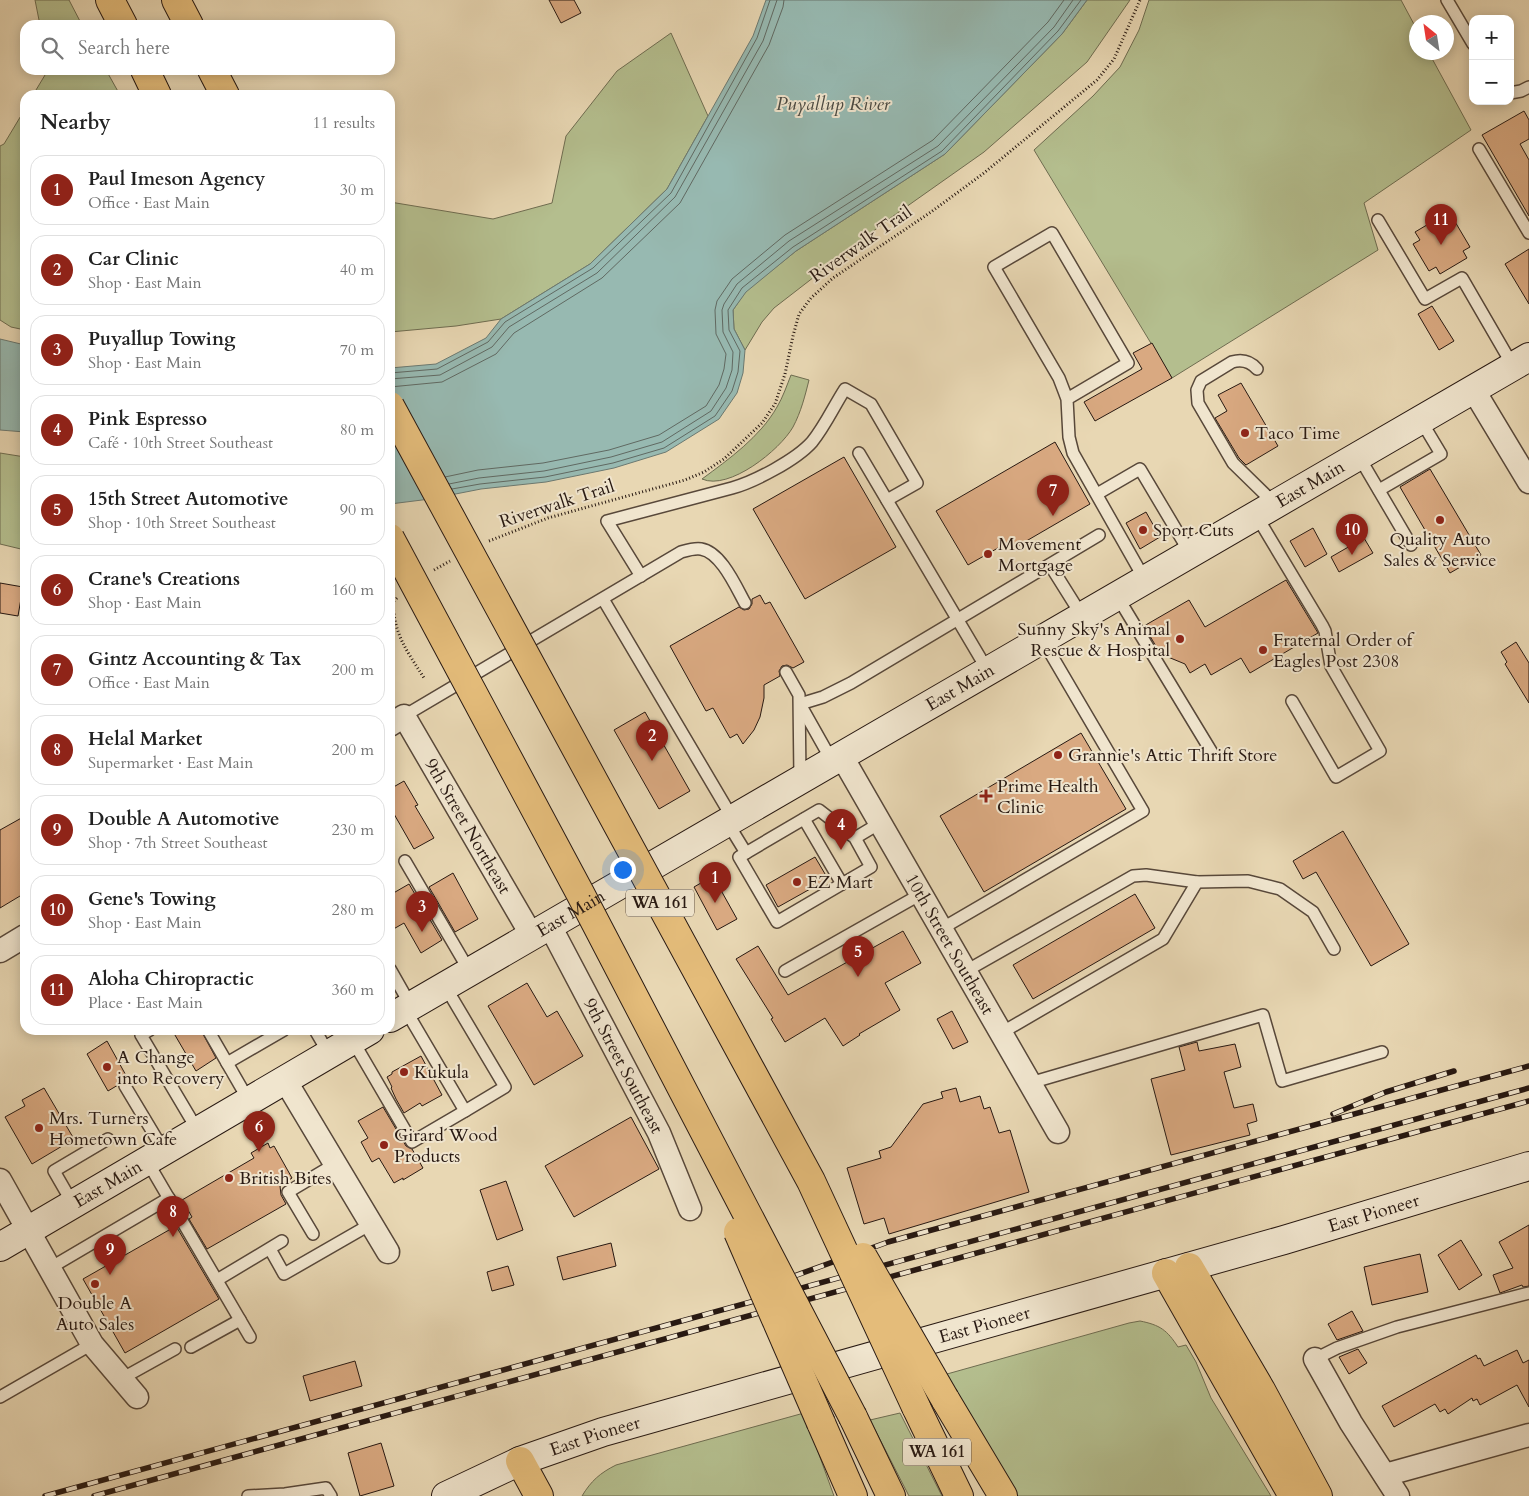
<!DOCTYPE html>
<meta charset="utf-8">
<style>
body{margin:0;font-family:Cardo,serif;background:#f2f2f2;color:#222}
.controls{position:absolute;right:15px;top:15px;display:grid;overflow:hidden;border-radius:10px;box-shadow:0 2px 12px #0003}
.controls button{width:45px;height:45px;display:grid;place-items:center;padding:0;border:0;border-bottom:1px solid #e0e0e0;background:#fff;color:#222;font:25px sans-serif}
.compass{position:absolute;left:1409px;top:15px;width:45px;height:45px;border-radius:50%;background:#fff;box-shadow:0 2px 12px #0003;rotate:330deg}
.you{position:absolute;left:622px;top:869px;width:18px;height:18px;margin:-12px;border:4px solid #fff;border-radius:50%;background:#1a73e8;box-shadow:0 0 0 8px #1a73e833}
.badge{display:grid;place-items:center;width:32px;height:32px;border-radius:50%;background:#8f2418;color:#fff;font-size:16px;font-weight:700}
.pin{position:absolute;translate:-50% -41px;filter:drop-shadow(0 1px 2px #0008)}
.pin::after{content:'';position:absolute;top:26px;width:18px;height:15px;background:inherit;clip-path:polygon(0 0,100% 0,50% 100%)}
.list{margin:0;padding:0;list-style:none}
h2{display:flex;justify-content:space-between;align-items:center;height:65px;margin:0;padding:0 20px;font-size:21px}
h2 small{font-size:16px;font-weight:400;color:#767676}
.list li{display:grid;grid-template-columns:32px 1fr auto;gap:15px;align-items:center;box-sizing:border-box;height:70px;margin:0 10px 10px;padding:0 10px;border:1px solid #e0e0e0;border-radius:15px}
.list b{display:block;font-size:19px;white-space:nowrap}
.list p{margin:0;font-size:16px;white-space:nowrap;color:#767676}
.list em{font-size:16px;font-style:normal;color:#767676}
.icon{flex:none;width:28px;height:28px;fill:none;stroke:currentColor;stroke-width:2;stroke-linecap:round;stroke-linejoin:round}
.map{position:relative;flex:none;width:1529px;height:1496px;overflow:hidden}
.search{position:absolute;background:#fff;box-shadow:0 2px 12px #0003;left:20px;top:20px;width:375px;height:55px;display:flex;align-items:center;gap:12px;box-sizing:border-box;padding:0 18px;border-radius:15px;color:#767676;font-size:19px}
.panel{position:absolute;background:#fff;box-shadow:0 2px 12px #0003;left:20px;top:90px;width:375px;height:945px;border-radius:15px}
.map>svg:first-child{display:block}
.green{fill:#b4be8e;stroke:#6e6c50}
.water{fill:#97b9b1;stroke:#6b7971}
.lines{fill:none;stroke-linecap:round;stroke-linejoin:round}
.shore{stroke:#606962;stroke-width:1}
.building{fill:#d9a981;stroke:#281912}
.lane-casing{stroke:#58483a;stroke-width:14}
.street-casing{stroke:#58483a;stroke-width:25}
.secondary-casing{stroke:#281912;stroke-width:30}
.highway-casing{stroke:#281912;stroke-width:30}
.path{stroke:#281912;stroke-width:3;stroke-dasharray:1 2.5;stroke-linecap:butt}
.lane{stroke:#f0e5ce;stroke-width:11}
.street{stroke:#f0e5ce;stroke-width:22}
.secondary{stroke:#f0e5ce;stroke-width:28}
.highway{stroke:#e4bc7a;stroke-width:28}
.rail-casing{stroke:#281912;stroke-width:5.5}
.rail{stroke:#f0e5ce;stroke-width:4;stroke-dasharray:11;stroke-linecap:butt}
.highway-bridge-casing{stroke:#281912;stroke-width:30;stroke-linecap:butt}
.highway-bridge{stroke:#e4bc7a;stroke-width:28}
.poi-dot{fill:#8f2418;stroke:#f0e5ce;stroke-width:2}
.labels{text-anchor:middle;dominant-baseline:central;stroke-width:4;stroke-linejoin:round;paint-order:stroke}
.shield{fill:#f0e5ce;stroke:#64564a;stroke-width:1}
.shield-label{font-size:16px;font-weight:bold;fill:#281912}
.street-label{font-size:18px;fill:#281912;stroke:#f0e5ce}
.poi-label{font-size:18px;fill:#281912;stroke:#f0e5ce;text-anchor:start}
.water-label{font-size:19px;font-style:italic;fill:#494942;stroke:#f0e5ce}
</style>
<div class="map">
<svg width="1529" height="1496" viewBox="0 0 1529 1496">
<rect width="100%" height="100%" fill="#e8d7b3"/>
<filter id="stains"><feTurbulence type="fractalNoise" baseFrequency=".004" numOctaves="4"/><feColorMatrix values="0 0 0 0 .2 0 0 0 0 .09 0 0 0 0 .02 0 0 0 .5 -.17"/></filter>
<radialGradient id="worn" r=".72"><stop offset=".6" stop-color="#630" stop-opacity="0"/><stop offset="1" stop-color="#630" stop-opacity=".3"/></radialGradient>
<g class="green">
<path d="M35,0H69L82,25H40Z"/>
<path d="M1087,0H1130L1087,62L984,152L889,219L774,308L762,322L745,350L734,329L733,310L746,291L796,251L945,154L1062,34Z"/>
<path d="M1149,0H1401L1416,28V52L1429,53L1471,130L1364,203L1378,250L1172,378L1034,150L1093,96L1120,67L1139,30Z"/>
<path d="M671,33L708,116L667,189L590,264L501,319L456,326L390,332V202L493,219L552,203L566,136L617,71Z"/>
<path d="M48,70H106L120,95H33Z"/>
<path d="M25,109V330L11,327L0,320V146L4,144Z"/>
<path d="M791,375L809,380C805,396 801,412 793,427C780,450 729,491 702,479C729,459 760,437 777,407C783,397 787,385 791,375Z"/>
<path d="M0,453L25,457V550L0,544Z"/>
<path d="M1140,1321C1160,1325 1167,1330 1178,1347L1186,1345L1196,1362L1211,1398L1271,1496H1012L972,1425L947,1374L1129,1323Z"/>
<path d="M804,1413L834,1496H582C591,1481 600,1473 616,1465Z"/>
<path d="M900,1413L942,1496H909L870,1420Z"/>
</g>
<g class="water">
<path d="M766,0H1087L1062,34L945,154L796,251L746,292L733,310L734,329L745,350L743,373L737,393L719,419L666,452L614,468L546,482L481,489L430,499L390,504V368L436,364L486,338L501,319L590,264L667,189L753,36Z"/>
<path d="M0,339L25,345V432L0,430Z"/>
</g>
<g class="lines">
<g class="shore">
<path d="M390,373L437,369L488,342L505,322L593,268L671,193L757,38L770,0"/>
<path d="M390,379L440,375L492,347L509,327L597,273L675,197L763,41L777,0"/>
<path d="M390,387L442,382L496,354L514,333L602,278L680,203L769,45L783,7L784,0"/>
<path d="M445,477L478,470L543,463L609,450L659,435L706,406L719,385L724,369L726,354L716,334L715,310L717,301L732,279L785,235L933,140L1048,22L1064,0"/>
<path d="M449,484L479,478L544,471L611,457L662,442L711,411L726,388L732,370L733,352L723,332L722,310L724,304L737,284L789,241L938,146L1054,27L1073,0"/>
<path d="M452,489L480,484L545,477L613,463L664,448L715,416L732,391L738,372L740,351L729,330L728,310L742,288L793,247L942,151L1058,31L1081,0"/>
</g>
</g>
<g class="building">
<path d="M549,0H574L581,13L561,23Z"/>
<path d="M1524,111L1529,120V139L1520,144L1529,160V216L1482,135Z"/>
<path d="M1442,216L1447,224L1454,220L1470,247L1463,251L1467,258L1440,274L1436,267L1429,271L1413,244L1420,240L1415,232Z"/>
<path d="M1529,249V304L1505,264Z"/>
<path d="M1432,306L1454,341L1439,350L1418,314Z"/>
<path d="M1152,343L1172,378L1095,421L1084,402L1142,369L1133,353Z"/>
<path d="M1241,383L1278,446L1246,465L1239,458L1215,418L1227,411L1218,395Z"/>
<path d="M1055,442L1090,504L1016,547L1012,540L968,565L936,511Z"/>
<path d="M844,457L896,547L805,599L753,509Z"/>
<path d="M1430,469L1481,555L1450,573L1400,487Z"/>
<path d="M1146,512L1160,537L1140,549L1126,523Z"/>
<path d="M1313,528L1327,554L1305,567L1290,541Z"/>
<path d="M1364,538L1373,553L1339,572L1331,557Z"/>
<path d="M1286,580L1318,633L1250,673L1241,658L1211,675L1205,664L1190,673L1185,664L1168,657L1164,650L1160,653L1144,626L1189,600L1205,627Z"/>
<path d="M0,583L23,587L18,616L0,613Z"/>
<path d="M760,595L765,604L770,602L804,662L793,668L787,665L782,666L779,671L780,676L764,685V698L760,717L754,730L743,744L737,734L730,738L713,708L706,711L670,646L739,607L744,610L749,609L752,604V599Z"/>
<path d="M1516,642L1529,663V703L1505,664L1507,662L1501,652Z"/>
<path d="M645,712L690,791L659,809L614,730Z"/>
<path d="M1081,733L1126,809L984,892L940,816Z"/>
<path d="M404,781L418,805L415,806L434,838L414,849L390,807V789Z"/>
<path d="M25,816V893L0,908V830Z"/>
<path d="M1343,831L1409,944L1371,966L1316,872L1303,879L1293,861Z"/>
<path d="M815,857L828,879L778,907L766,885Z"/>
<path d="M453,873L478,919L455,932L429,887Z"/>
<path d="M713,876L737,919L717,930L694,887Z"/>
<path d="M409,884L442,940L421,953L404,923L390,931V895Z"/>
<path d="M1135,894L1155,928L1033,999L1013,965Z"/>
<path d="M903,931L921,963L885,983L900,1010L859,1034L860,1035L843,1046L825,1018L785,1042L771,1019L773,1018L736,959L758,946L788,995Z"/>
<path d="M527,983L547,1017L557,1011L583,1056L534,1085L488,1006Z"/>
<path d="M952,1011L968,1042L953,1049L937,1019Z"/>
<path d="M172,1030H201L216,1058L196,1071Z"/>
<path d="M107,1041L128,1079H122L118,1085L108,1091L87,1054Z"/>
<path d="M1197,1042L1199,1051L1235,1044L1241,1067L1224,1072L1234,1108L1253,1104L1257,1121L1247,1124L1250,1135L1171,1155L1151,1079L1185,1070L1179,1047Z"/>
<path d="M421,1056L442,1095L422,1106L420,1103L404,1113L396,1099L391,1088L392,1087L387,1077L392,1074V1072Z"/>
<path d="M44,1088L74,1139L32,1164L5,1117L25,1106L22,1100Z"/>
<path d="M956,1088L960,1102L980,1096L984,1109L990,1107L999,1133L1010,1130L1029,1192L889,1234L884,1218L864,1224L847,1168L881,1158L879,1151L891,1147L923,1104L943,1098L941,1092Z"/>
<path d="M383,1107L406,1146L412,1149L423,1168L403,1180V1178L394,1183L379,1158L372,1162L361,1142L368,1138L358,1121Z"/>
<path d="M631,1117L659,1169L574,1217L545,1166Z"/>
<path d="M268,1143L270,1148L274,1146L292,1178L280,1186L281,1195L286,1204L207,1249L189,1219L192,1217L182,1200L254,1158L251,1153Z"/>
<path d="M506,1181L523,1230L497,1240L480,1190Z"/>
<path d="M1529,1225V1286L1523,1287L1522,1285L1500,1293L1493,1275L1513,1268L1499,1242Z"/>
<path d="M176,1226L219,1299L125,1353L83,1279Z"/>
<path d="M1461,1240L1482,1275L1459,1290L1438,1255Z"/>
<path d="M611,1243L616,1266L563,1280L557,1257Z"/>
<path d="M1420,1254L1428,1292L1372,1305L1364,1267Z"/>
<path d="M508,1266L514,1285L492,1291L487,1272Z"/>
<path d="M1352,1311L1363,1331L1337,1340L1328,1324Z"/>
<path d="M1358,1349L1367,1363L1349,1374L1339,1357Z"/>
<path d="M1517,1350L1523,1363L1529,1360V1407L1517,1385L1480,1405L1477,1399L1473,1401L1472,1398L1448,1414L1445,1409L1440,1412L1435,1404L1394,1427L1382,1406L1476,1355L1478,1359L1480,1358L1484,1366Z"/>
<path d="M355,1361L362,1386L310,1401L303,1376Z"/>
<path d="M381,1443L394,1486L360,1496L348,1453Z"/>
</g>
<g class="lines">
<g class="lane-casing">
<g id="lane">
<path d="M1447,0L1473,44"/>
<path d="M1510,93L1521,91L1529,87"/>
<path d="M1479,149L1529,233"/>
<path d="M1378,220L1425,299L1462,278L1513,366"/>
<path d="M1257,369C1250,361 1242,359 1232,362L1201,381L1197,390L1198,403L1233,463L1275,504"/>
<path d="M1067,399L1128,363L1052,233L994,267L1059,378L1064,391L1067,399L1069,437L1073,453L1145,580"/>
<path d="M859,453L988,671"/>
<path d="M1358,455L1411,545"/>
<path d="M1379,490L1441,454L1420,419"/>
<path d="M1097,494L1140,469L1190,553"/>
<path d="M1256,515L1322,625L1325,631L1331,666L1380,751L1336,777L1292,701"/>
<path d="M1050,565L1082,616"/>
<path d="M641,576L607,521L732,488C754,482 796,460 812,442C825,426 834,406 845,389L871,404L917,483L887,500"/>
<path d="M1117,596L1214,756"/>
<path d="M603,599L733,819"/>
<path d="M786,672L799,695L800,778"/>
<path d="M800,704L823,697L851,683L1099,535"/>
<path d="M801,706L832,761"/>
<path d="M404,716L681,552C688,550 694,548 701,549C721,552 736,587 745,603"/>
<path d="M804,819L842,884"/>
<path d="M727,822L746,853"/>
<path d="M855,838L871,867L777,922L739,857L819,810L855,838L880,823"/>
<path d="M405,861L470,972"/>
<path d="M941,929L1143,811L1042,639"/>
<path d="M390,969L411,1006"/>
<path d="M785,971L921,894"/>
<path d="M966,971L1133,876L1146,875L1197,882L1248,881L1280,889L1313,912L1334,949"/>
<path d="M405,1009L465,1111L505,1087L445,986"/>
<path d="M150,1030L141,1035L198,1131"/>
<path d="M208,1030L249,1101"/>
<path d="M315,1030L329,1054"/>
<path d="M1001,1033L1163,939L1197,882"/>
<path d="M353,1041L412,1142L465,1111"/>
<path d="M227,1063L284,1030"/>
<path d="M1030,1083L1263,1015L1282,1081L1382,1052"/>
<path d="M125,1086L164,1151"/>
<path d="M147,1161L250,1337"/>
<path d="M73,1204L54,1171L108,1139"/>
<path d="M313,1234L288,1192L335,1164"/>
<path d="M270,1249L284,1274L371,1224"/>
<path d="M50,1268L169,1198"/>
<path d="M217,1280L282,1241"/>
<path d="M191,1347L240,1320"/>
<path d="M1315,1359L1337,1348L1397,1327L1529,1293"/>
<path d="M121,1379L175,1349"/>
<path d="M0,1397L92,1344"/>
<path d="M248,1496L285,1494L326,1488L331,1496"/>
</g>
</g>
<g class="street-casing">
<g id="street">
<path d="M1473,389L1529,482"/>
<path id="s1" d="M390,725L404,716L532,936"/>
<path id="s2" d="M841,755L1058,1132"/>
<path id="s3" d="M550,926L659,1133L690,1209"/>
<path d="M0,951L25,936"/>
<path d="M285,1080L388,1252"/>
<path d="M0,1180L92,1344L137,1397"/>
<path d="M1315,1359L1351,1423L1398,1496"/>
<path d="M1385,1475L1529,1435"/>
</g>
</g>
<g class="secondary-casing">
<g id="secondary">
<path id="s4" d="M390,1018L1529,357"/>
<path id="s5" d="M0,1247L370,1030"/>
<path id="s6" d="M446,1496L520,1461L603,1432L1284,1240L1529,1166"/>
</g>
</g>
<g class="highway-casing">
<g id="highway">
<path d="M110,0L123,25"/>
<path d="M176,0L189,25"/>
<path d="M145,70L157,95"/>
<path d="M212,70L225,95"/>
<path d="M1189,1267L1261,1390L1318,1496"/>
<path d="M1166,1273L1293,1496"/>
<path d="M945,1399L1003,1496"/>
<path d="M916,1407L959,1496"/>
<path d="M853,1417L891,1496"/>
<path d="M821,1423L853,1496"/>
<path d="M520,1461L539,1496"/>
</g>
</g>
<g class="path">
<path d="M489,541L548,518L685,480L704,472L724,459L762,423L775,404L785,374L793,336L799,314L811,298L833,278L931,212L984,173L1097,80L1114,59L1140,0"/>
<path d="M434,570L450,561"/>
<path d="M397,598L393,602C394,635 407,651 424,678"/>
</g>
<use href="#lane" class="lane"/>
<use href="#street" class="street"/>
<use href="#secondary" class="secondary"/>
<use href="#highway" class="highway"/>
<g class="rail-casing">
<g id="rail">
<path d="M1333,1114L1386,1092L1454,1071"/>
<path d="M772,1284L888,1242L1529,1066"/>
<path d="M45,1496L1529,1088"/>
<path d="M94,1496L1529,1101"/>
</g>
</g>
<use href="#rail" class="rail"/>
<g class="highway-bridge-casing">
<g id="highway-bridge">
<path d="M390,406L811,1181L916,1407"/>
<path d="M390,538L580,893L853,1417"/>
<path d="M738,1232L821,1423"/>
<path d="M863,1257L945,1399"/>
</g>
</g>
<use href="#highway-bridge" class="highway-bridge"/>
</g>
<g class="poi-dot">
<circle cx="1245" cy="433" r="5"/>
<circle cx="1440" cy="520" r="5"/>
<circle cx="1143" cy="530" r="5"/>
<circle cx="988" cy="554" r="5"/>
<circle cx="1180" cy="639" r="5"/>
<circle cx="1263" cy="650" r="5"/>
<circle cx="1058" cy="755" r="5"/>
<path d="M983.5 788.5h5v5h5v5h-5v5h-5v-5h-5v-5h5z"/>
<circle cx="797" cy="882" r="5"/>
<circle cx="107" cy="1067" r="5"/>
<circle cx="404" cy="1072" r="5"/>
<circle cx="39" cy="1128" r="5"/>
<circle cx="384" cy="1145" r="5"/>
<circle cx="229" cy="1178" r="5"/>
<circle cx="95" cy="1284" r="5"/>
</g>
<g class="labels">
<g class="shield">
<rect x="626" y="889.5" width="68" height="27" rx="4"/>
<rect x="903" y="1438.5" width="68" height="27" rx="4"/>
</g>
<g class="shield-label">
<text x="660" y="903">WA 161</text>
<text x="937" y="1452">WA 161</text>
</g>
<g class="street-label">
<text transform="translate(861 244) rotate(-35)">Riverwalk Trail</text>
<text stroke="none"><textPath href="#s4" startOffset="1064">East Main</textPath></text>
<text transform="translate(557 504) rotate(-18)">Riverwalk Trail</text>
<text stroke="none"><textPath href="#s4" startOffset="659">East Main</textPath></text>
<text stroke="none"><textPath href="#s1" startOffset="144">9th Street Northeast</textPath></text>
<text stroke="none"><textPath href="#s4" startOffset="209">East Main</textPath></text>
<text stroke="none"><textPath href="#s2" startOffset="218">10th Street Southeast</textPath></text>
<text stroke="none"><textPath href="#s3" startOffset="158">9th Street Southeast</textPath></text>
<text stroke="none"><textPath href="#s5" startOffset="125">East Main</textPath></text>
<text stroke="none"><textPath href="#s6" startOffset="971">East Pioneer</textPath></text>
<text stroke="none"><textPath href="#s6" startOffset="566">East Pioneer</textPath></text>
<text stroke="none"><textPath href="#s6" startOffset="161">East Pioneer</textPath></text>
</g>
<g class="poi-label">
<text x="1255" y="433">Taco Time</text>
<text x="1153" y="530">Sport Cuts</text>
<text x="1440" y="539" text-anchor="middle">Quality Auto<tspan x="1440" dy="21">Sales &amp; Service</tspan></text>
<text x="998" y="544">Movement<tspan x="998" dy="21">Mortgage</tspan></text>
<text x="1170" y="629" text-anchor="end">Sunny Sky's Animal<tspan x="1170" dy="21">Rescue &amp; Hospital</tspan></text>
<text x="1273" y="640">Fraternal Order of<tspan x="1273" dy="21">Eagles Post 2308</tspan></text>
<text x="1068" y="755">Grannie's Attic Thrift Store</text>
<text x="997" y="786">Prime Health<tspan x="997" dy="21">Clinic</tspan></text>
<text x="807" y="882">EZ Mart</text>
<text x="117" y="1057">A Change<tspan x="117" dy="21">into Recovery</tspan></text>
<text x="414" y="1072">Kukula</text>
<text x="49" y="1118">Mrs. Turners<tspan x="49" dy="21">Hometown Cafe</tspan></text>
<text x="394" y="1135">Girard Wood<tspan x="394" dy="21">Products</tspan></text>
<text x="239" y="1178">British Bites</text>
<text x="95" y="1303" text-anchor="middle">Double A<tspan x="95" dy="21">Auto Sales</tspan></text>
</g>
<g class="water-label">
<text x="833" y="104">Puyallup River</text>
</g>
</g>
<rect width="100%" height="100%" filter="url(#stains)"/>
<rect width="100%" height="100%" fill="url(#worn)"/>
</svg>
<div class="controls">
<button>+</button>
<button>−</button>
</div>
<svg class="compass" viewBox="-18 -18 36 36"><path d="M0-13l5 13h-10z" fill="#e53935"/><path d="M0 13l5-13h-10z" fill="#767676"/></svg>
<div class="you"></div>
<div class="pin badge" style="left:715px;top:903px">1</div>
<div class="pin badge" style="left:652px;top:761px">2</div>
<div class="pin badge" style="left:422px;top:932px">3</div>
<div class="pin badge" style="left:841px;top:850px">4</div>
<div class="pin badge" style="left:858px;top:977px">5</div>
<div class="pin badge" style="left:259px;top:1152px">6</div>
<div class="pin badge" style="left:1053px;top:516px">7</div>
<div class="pin badge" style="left:173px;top:1237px">8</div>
<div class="pin badge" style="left:110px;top:1275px">9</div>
<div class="pin badge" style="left:1352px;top:555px">10</div>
<div class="pin badge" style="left:1441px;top:245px">11</div>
<div class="search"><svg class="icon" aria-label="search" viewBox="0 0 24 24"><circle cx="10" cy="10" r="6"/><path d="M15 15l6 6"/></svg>Search here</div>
<section class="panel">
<h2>Nearby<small>11 results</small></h2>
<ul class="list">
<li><span class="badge">1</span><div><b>Paul Imeson Agency</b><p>Office · East Main</p></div><em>30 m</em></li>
<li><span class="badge">2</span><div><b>Car Clinic</b><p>Shop · East Main</p></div><em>40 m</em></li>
<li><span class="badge">3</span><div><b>Puyallup Towing</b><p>Shop · East Main</p></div><em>70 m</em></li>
<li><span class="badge">4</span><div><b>Pink Espresso</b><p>Café · 10th Street Southeast</p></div><em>80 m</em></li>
<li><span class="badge">5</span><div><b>15th Street Automotive</b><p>Shop · 10th Street Southeast</p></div><em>90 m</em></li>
<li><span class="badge">6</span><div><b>Crane's Creations</b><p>Shop · East Main</p></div><em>160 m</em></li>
<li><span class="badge">7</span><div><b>Gintz Accounting &amp; Tax</b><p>Office · East Main</p></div><em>200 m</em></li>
<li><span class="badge">8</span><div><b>Helal Market</b><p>Supermarket · East Main</p></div><em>200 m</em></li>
<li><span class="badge">9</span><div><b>Double A Automotive</b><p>Shop · 7th Street Southeast</p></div><em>230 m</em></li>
<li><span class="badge">10</span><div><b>Gene's Towing</b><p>Shop · East Main</p></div><em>280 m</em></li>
<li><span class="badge">11</span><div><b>Aloha Chiropractic</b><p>Place · East Main</p></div><em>360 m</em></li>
</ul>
</section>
</div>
